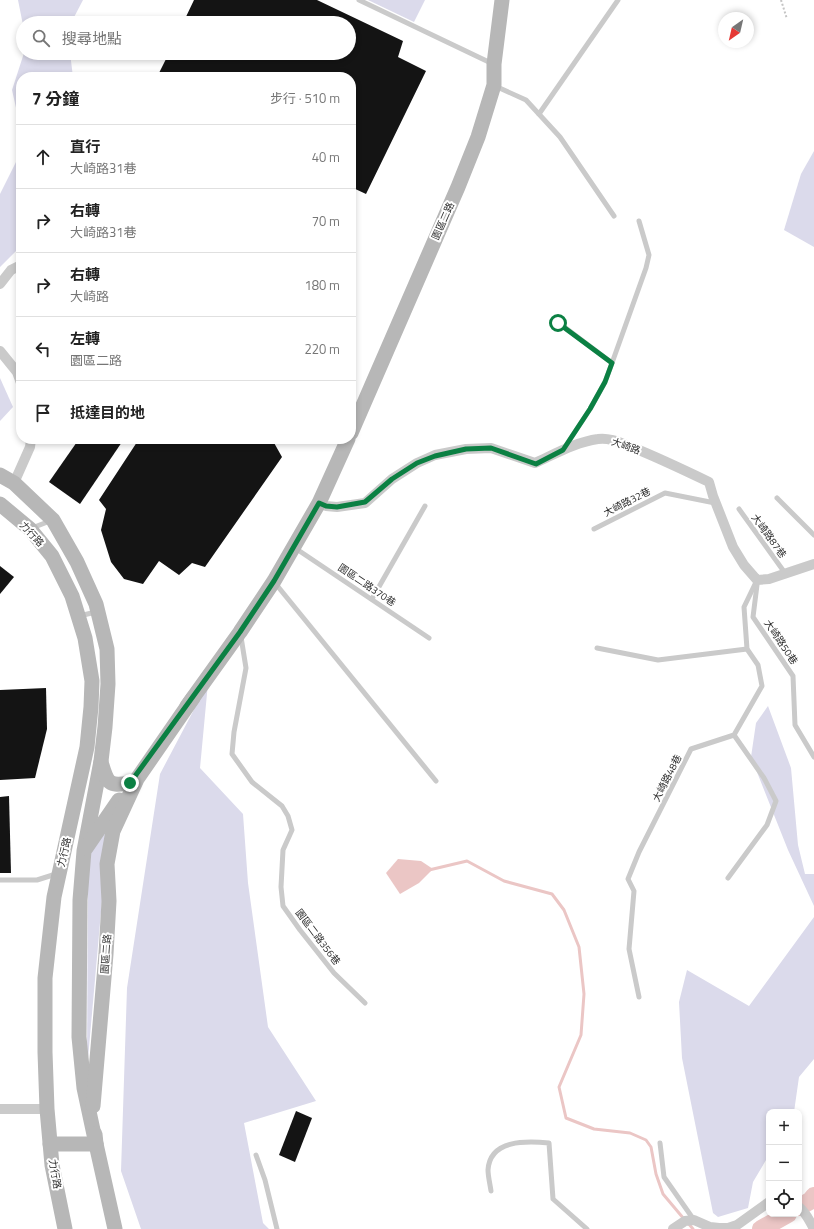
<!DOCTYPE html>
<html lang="zh-TW">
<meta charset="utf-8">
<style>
body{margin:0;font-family:"Titillium Web","Noto Sans TC",sans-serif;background:#f2f2f2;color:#222}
.controls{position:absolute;right:12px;bottom:12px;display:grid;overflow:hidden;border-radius:8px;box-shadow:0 2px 6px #0003}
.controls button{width:36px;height:36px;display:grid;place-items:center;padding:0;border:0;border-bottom:1px solid #e0e0e0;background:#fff;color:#222;font:20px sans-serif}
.compass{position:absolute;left:718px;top:12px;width:36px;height:36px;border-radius:50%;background:#fff;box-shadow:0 2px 6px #0003;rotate:214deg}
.stop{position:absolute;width:12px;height:12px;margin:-9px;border:3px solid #0b8043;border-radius:50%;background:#fff}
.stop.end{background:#0b8043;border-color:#fff;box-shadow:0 1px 4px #0008}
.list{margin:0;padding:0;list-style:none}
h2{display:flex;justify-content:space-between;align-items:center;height:52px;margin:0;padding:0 16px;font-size:17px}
h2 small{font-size:13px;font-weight:400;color:#767676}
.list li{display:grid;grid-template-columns:26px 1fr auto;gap:12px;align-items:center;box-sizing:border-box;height:64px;padding:0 16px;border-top:1px solid #e0e0e0}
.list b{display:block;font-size:15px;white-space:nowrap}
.list p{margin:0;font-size:13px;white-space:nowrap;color:#767676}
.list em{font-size:13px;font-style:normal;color:#767676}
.icon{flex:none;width:22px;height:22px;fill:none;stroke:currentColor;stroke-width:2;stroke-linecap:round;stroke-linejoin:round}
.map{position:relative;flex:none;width:814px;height:1229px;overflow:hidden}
.search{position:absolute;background:#fff;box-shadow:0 2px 6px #0003;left:16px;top:16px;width:340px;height:44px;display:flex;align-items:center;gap:10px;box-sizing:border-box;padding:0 14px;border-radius:22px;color:#767676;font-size:15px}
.panel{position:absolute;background:#fff;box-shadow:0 2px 6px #0003;left:16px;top:72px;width:340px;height:372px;border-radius:16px}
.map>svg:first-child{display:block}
.green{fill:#dbdaeb}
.water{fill:#ebc6c5}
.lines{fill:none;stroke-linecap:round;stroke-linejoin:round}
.stream{stroke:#ebc6c5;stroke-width:3}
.river{stroke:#ebc6c5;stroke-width:18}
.building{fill:#141414}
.path{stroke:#c4c4c4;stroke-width:2;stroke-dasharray:2 2;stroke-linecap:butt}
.lane{stroke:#cacaca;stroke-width:5}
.street{stroke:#cacaca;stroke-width:10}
.secondary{stroke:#b7b7b7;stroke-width:15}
.route{stroke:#0b8043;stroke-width:5}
.labels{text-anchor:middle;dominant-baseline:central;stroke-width:4;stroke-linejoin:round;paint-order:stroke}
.street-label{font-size:10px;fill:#2d2d2d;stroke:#fff}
</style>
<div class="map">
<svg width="814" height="1229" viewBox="0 0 814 1229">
<rect width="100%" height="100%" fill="#fff"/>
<g class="green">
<path d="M18,0H83L71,23H23V25Z"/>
<path d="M368,0H425L414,22Z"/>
<path d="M24,53H70L73,77H21V130L12,90Z"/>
<path d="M814,151V247L784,230L801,174Z"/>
<path d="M21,152V249L16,251L0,267V194Z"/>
<path d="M0,378L13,407L0,421Z"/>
<path d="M208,683L200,768L243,814L248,883L268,1027L316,1101L244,1123L263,1223L269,1229H141L121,1171L127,988L160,774Z"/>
<path d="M768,706L791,768L798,845L805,874H814V906L788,850L751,757L756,723Z"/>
<path d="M109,821L87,1070L88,854Z"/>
<path d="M814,917V1059L799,1077L794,1112H769V1155L753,1182L748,1208L718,1217L713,1213L682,1058L679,1002L687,970L749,1006Z"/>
</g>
<path class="water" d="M398,859L421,861L433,869L419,883L400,894L386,873Z"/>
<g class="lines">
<g class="stream">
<path d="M429,870L467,861L504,881L552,894L564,910L579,947L584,994L581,1035L559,1087L566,1118L594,1129L630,1133L646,1140L651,1147L656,1174L663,1194L684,1219"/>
<path d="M688,1223L693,1229"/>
</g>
<g class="river">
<path d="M799,1207L810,1201L814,1196"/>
<path d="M761,1229L788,1214"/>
</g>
</g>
<g class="building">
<path d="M194,0H317L403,41L398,57L426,71L366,194L351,187V77H157L169,53H349V23H183Z"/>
<path d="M79,439H124L80,504L49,482Z"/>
<path d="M139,439H275L273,441L282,457L205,567L192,563L179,575L159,561L143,584L124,579L111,562L101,530L106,509L99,500Z"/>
<path d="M0,566L14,577L0,594Z"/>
<path d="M46,688L47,729L35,778L0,780V690Z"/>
<path d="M9,796L11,873H0V797Z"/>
<path d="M296,1111L312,1118L295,1162L279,1155Z"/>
</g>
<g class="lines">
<path class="path" d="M781,0L787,19"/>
<g class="lane">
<path d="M359,0L493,64"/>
<path d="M495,86L526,100L560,137L614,216"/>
<path d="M539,114L618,0"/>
<path d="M559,323L612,363L605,382L590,409L565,447"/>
<path d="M612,363L646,268L649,255L639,221"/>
<path d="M777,498L814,535"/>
<path d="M739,509L785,573"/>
<path d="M32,528L50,521"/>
<path d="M594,529L665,493L715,503"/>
<path d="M295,548L429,638"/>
<path d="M275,583L436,781"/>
<path d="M757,585L753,617L793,676L795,725L814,757"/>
<path d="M372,599L425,506"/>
<path d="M79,616L96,612"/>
<path d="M241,637L246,668L234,732L232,754L252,782L282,806L288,816L292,830L283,850L281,887L283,906L300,930L334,973L365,1003"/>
<path d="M597,648L658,660L747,649"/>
<path d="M728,878L767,825L776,801L764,778L734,735"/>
<path d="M0,880H37L56,874"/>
<path d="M639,997L629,949L634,891L628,879L639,852L691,749L734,735L762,686L758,665L747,649L744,607L757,580"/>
<path d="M660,1143L664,1177L694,1220"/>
<path d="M256,1155L265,1180L277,1229"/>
<path d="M491,1191C490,1184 488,1176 488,1170C490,1139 527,1141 549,1143L553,1199L587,1229"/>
</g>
<g class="street">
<path d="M0,284L11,270L21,265"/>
<path d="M0,351L17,372L21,383"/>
<path d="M14,483L30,447L31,439"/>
<path d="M319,503L326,506L337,507L365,503L392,479L417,463L435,455L466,449L491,448L535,463C555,454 576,442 598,439C610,437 623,444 634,448C659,458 684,470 709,482L713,496L733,547L744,565L757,580L769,579L814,564"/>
<path d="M0,1109H47"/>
<path d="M799,1207C807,1214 809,1220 814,1229"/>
<path d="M673,1229L685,1221L694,1220L710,1227L719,1228H728L737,1225L769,1202"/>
</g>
<g class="secondary">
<path d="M351,433L458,187L478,137L494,85V64L502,0"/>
<path d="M0,475L14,483L53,520L77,562L96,604L107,649L108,684L105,727L101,761L84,851L80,900L79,1037L84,1088L96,1144"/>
<path d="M0,504L30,529L52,556L72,596L85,638L92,681L91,707L87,747L54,897L45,978V1052L47,1109L52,1165L65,1229"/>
<path d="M187,706L240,632L274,581L319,503L348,439"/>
<path d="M101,762C107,782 108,787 129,783"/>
<path d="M86,848L119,800"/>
<path d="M93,1106L106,954L109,901L107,864L113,831L137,779L193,698"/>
<path d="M95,1134L96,1144L115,1229"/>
<path d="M50,1144H96"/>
</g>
</g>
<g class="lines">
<path class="route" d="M130,783L240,632L274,581L319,503L326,506L337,507L365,502L392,479L417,463L435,456L466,449L491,448L536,464L563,450L590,409L605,382L612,363L558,323"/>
</g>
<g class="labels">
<g class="street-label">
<text transform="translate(443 221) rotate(-66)">園區二路</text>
<text transform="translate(626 446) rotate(19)">大崎路</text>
<text transform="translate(627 502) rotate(-27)">大崎路32巷</text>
<text transform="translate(32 534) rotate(47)">力行路</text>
<text transform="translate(769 536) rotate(54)">大崎路87巷</text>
<text transform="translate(367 585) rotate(34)">園區二路370巷</text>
<text transform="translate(781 642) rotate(56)">大崎路50巷</text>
<text transform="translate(667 778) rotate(-63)">大崎路48巷</text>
<text transform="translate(64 852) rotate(-77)">力行路</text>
<text transform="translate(318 937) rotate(53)">園區二路356巷</text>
<text transform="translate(106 954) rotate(-86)">園區二路</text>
<text transform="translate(55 1174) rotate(80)">力行路</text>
</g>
</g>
</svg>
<div class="controls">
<button>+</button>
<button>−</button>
<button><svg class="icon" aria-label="locate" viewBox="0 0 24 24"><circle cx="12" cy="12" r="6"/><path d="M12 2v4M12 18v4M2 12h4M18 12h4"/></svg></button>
</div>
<svg class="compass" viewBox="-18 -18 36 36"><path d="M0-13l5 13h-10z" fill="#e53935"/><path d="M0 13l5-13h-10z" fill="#767676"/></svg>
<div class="stop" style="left:558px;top:323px"></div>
<div class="stop end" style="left:130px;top:783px"></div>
<div class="search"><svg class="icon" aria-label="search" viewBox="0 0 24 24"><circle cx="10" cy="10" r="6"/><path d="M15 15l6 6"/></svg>搜尋地點</div>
<section class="panel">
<h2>7 分鐘<small>步行 · 510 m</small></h2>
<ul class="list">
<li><svg class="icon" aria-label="ahead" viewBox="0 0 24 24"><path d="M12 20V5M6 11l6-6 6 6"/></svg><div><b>直行</b><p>大崎路31巷</p></div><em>40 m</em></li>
<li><svg class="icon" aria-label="right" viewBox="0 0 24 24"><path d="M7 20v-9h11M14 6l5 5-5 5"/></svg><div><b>右轉</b><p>大崎路31巷</p></div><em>70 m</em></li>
<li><svg class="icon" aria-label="right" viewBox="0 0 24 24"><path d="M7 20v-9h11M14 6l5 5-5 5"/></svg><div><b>右轉</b><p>大崎路</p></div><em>180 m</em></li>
<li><svg class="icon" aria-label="left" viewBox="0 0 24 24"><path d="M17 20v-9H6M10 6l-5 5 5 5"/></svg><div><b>左轉</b><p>園區二路</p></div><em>220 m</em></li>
<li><svg class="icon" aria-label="arrive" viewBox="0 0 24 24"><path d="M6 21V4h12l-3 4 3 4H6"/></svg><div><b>抵達目的地</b></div></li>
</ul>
</section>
</div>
